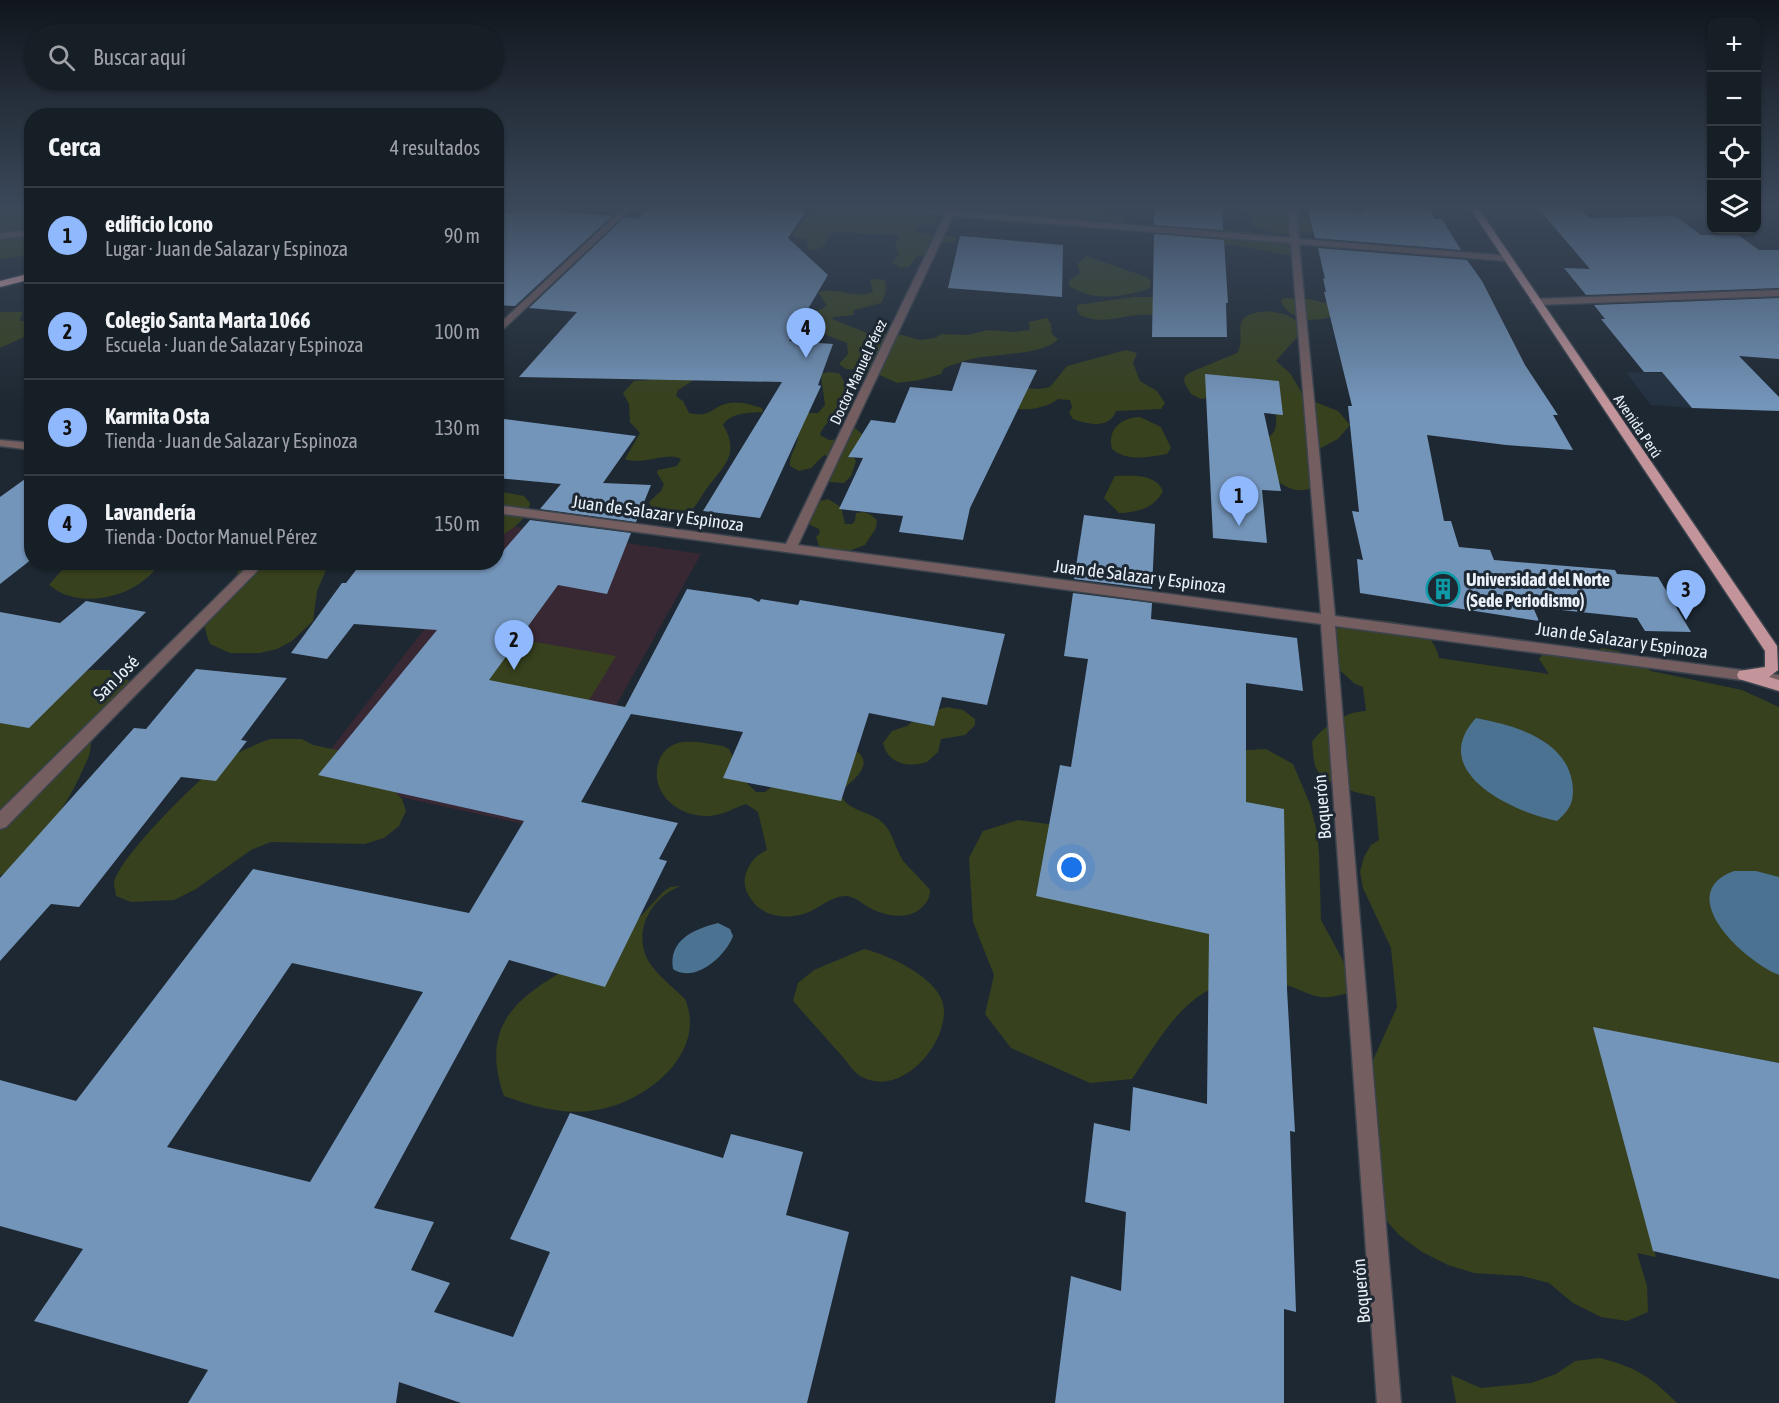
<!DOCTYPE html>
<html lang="es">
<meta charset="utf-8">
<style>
body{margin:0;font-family:"Asap Condensed",sans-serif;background:#1f272e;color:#f1f3f6}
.controls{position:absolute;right:18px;top:18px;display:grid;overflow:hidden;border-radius:12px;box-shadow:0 2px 4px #0004}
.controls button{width:54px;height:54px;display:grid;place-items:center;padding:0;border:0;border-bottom:2px solid #353c43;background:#161e26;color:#f1f3f6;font:30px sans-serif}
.you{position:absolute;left:1072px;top:868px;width:21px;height:21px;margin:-15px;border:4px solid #fff;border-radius:50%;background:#1a73e8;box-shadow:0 0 0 9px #1a73e833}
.badge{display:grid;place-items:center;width:39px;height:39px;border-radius:50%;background:#90b8fd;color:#111;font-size:20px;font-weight:700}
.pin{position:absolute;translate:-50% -50px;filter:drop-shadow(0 2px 3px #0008)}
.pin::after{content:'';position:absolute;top:32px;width:21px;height:18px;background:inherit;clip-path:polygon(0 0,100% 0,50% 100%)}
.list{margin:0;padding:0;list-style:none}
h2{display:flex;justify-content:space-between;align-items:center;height:78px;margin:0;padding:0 24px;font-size:26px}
h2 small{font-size:20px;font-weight:400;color:#9ea2a7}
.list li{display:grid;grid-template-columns:39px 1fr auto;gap:18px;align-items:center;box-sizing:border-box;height:96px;padding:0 24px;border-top:2px solid #353c43}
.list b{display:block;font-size:22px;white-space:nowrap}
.list p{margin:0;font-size:20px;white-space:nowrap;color:#9ea2a7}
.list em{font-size:20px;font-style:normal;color:#9ea2a7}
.icon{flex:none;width:33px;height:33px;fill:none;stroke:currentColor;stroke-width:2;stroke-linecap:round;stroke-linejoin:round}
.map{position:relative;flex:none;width:1779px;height:1403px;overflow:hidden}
.search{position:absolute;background:#161e26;box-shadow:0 2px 4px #0004;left:24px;top:24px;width:480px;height:66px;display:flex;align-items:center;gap:15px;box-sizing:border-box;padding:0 21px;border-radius:33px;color:#9ea2a7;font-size:22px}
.panel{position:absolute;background:#161e26;box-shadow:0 2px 4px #0004;left:24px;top:108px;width:480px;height:462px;border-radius:24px}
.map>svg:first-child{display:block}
.built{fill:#233140}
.education{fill:#382833}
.green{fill:#37411d}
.water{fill:#4b7291}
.building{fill:#7495ba;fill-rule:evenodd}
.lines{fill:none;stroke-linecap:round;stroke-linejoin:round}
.minor-casing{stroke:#3b444e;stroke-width:3}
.major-casing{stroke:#3b444e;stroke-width:3}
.highway-casing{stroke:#3b444e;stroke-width:3}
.minor{fill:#755e60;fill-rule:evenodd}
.major{fill:#c39499;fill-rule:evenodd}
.highway{fill:#e2aab0;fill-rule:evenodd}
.labels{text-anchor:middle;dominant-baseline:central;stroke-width:6;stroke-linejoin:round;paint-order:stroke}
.far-street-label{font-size:15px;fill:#ebf1f8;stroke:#1e2832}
.street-label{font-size:18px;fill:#ebf1f8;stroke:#1e2832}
.poi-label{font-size:18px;font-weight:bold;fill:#ebf1f8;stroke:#1e2832;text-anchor:start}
</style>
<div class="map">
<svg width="1779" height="1403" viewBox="0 0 1779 1403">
<rect width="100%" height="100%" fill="#1e2832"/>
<path class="built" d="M1626,372L1745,375L1675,387L1692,408L1651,405Z"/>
<path class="education" d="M505,525L701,554L547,829L309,777L476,563L496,562L497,536Z"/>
<g class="green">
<path d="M0,208H31V255L0,259Z"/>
<path d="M838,208H925L927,213L939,221L934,224L920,225L917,232L955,237L956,241L940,243L936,252L916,257L909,267L900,268L892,262L899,254L895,246L899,236L895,235L832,232C824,242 825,253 808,249L807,239L793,237V233L813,211Z"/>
<path d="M1058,208H1095L1097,211L1123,216L1130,229C1112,232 1099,229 1081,228C1069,226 1058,229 1047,223V219L1037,215L1039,212Z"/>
<path d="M1244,208C1272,208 1299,202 1314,231C1298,236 1261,235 1250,223L1252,217Z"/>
<path d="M1175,225L1287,236L1298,243L1302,254L1295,256L1232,245L1166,240L1167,233L1176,228Z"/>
<path d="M1086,256L1149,278L1151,283L1149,289C1120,297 1096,302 1069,286V280L1080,273L1077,264Z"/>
<path d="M879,279L884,280C888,287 885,296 881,303L854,310L853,315L833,317L832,319L867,333L902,335L920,340L935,338L941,334L968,335L988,330L1015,332L1030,330L1029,322L1047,318L1051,324L1052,334L1058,339C1045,355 992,354 972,359C962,361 953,365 944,368L941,374L920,380L897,383L869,370L846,369L839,364L848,354L847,343L821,333L811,318L813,313L827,306L818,292C837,287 855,299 873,292L870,280Z"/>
<path d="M1134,297H1156L1154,315C1128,312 1105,327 1080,315L1077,310V305Z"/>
<path d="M1283,298L1309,299L1329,304L1335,315C1317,323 1292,322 1281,302Z"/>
<path d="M1267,311C1283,313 1295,315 1303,330L1276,361L1290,373L1305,398L1338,411L1350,425L1338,439L1315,451L1314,487C1294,496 1280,484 1266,471L1269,437C1279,429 1276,419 1275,407L1211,397L1201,399L1191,394L1184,382L1185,376L1191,372L1237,353C1249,335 1224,315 1267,311Z"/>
<path d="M0,312H23L19,321H31V334L0,348Z"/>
<path d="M1126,350L1137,353L1133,363L1140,381L1157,391L1165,403L1161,409L1116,411C1109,430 1088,424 1073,419L1069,413L1072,407L1070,400L1058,399C1045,409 1025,411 1010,408L1014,387L1039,389L1050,387L1067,366Z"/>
<path d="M828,372L839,373C864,410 828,411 820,435L829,440L841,439L845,432L855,428L862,434L864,441L852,455L856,461L851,476L844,483L830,482L820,478L819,471L835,459L824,455L811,468L799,471L790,466C789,454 797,448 798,437L788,433L791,413H818L825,405L821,374Z"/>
<path d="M659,375H690L694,380L678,390L676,396L683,401L689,413C713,418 710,407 729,403C740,401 752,405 762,408L763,412C749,413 731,412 723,425C743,457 718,470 703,494C699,500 697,504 692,510C678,511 665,511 651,506L649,502L661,491L664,484L657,473L658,470L677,466L681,459C666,451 645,466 625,459L640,433L630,422L629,404L623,393L634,381L648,380Z"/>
<path d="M1140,417L1161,427L1171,448L1167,454C1149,457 1127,462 1112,449C1107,429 1121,418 1140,417Z"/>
<path d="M1115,476C1132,476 1155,473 1163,491C1155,508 1136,513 1119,513L1104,498Z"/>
<path d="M497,491L524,496L530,503C528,520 510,530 497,539Z"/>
<path d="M828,499L841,507L845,524H852L855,521L856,513C866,511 869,513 877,520L876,528L865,545L846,552L825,549L819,546L816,537L820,533L819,529L810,525L805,513L816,502Z"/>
<path d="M69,562H157V563C155,573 147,578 139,584C113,601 74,606 49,585Z"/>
<path d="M242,563H329L317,591L313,621L292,641L277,649L260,653H230L210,644C194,602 214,607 234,580C237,575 239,568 242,563Z"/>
<path d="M1360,619C1390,620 1432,622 1439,658L1549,674L1539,659L1545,652L1580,657L1602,648L1619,651L1651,671L1742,690L1779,707V1063L1628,1034L1625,1144L1656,1257L1637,1253L1647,1286L1648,1312L1627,1321L1601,1317L1573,1303L1549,1283L1522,1276L1474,1273L1448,1265L1422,1252L1399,1235L1380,1213L1365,1078L1397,1007L1391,948L1363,888L1360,872L1364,857L1371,845L1379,840L1375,797C1356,792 1324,787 1315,766C1313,759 1313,749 1312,742C1323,726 1347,711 1366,711L1363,687L1355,684L1332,663L1328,635L1348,621Z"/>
<path d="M512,638L616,656L588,702L480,682Z"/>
<path d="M90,670H120L133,685C123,696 99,718 93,731C90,739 92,750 88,758C73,795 36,858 0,876V713L53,681Z"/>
<path d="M947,707L963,710L975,719V725L965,735L941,739L938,752L927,762C908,768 888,764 883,743L892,731L907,726L923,714Z"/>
<path d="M270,739H302L313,745L342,751L393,790L402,799L406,811L399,826L384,838L365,844L271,842L251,850L196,889L174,900L131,902L116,896C116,893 114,886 114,883C118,859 195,782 217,766C233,754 251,746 270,739Z"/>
<path d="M698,742L723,746L729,749L745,781L756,792H765L778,782L850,747C879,762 855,779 840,792C845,812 871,810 884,824C893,833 896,851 904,862C912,871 922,880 930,890C930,898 927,903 920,909C907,920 886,916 872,909C864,905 856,897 847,896C834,895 820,907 809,912C790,920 763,918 751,899C745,891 743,883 746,873C750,862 756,855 767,850L758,812L746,804C734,808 723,815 710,816C679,818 648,793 659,761C661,754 668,747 675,744C682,741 691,742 698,742Z"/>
<path d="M1266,749L1293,764L1310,804L1317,832L1319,853L1321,920L1359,990C1348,993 1333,998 1322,997C1309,996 1296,987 1283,984C1199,965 1173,1019 1132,1079L1090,1083L1011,1048L985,1014L994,975L973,922L969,858L983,831L1018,820L1056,825L1232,751Z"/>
<path d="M681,886C652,896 631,932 649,962C658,976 673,987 685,999C709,1056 640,1107 589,1111C560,1114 531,1106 504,1096C469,997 560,982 620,935C636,923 649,907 663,892L670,887Z"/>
<path d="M864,949C889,955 944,980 944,1010C945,1048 900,1097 862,1077C854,1073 848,1063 843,1057C826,1038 810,1020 793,1001L798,983L814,970Z"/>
<path d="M1600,1358C1636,1367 1651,1377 1677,1403H1456L1451,1375L1481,1388L1531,1383L1556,1374L1575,1361Z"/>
</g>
<g class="water">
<path d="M1476,718C1512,725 1564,738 1572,781C1575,800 1571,809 1557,821C1513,812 1426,772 1476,718Z"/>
<path d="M1734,871H1756L1779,877V975C1745,962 1671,894 1734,871Z"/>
<path d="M718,923L730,929L733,936C725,957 694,984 673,969C668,940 694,929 718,923Z"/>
</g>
<g class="building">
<path d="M517,208L612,216L515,306L496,305V211L510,213Z"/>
<path d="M649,208H766L806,211L788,238L828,275L789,341L833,344L818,385L821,386L760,518L703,511L782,382L519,377L577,312L529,308L625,217L638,219Z"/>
<path d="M1154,208H1222L1223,230L1154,225Z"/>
<path d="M1363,208H1429L1435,219H1442L1461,250L1315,238L1308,210L1365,212Z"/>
<path d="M1538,208H1579L1590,218L1675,216L1701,235H1738L1759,250H1779V288L1586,295L1564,268L1590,269Z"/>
<path d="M1154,234L1224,240L1228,303H1226L1227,337H1152Z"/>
<path d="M960,236L1063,245L1062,297L948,288Z"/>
<path d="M1318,248L1467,260L1482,281L1525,365L1558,415H1553L1573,450L1506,445L1427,435L1444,521H1451L1459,547L1490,550L1494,560L1615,570L1617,574L1658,577L1691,632L1645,631L1637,618L1533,607L1539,621L1360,593L1357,559L1363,560L1352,511L1359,512L1348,406H1352L1324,292H1326L1323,278L1325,279Z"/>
<path d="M1779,298V359L1739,356L1779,397V411L1692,408L1662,372H1644L1601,319H1605L1594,305Z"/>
<path d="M962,362L1037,370L970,508L963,540L899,532L903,516L839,509L863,458L848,457L871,420L895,423L910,387L952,391Z"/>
<path d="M1205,374L1279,381L1283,415L1264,413L1281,491L1262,490L1267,543L1213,538Z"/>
<path d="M496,418L636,436L603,483L651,485L636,522L540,509L561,484L496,478Z"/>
<path d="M32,474V559L0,584V497Z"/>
<path d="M1084,515L1155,524L1152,589L1074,579Z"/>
<path d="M530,520L631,533L607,594L558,585L489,680L625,707L687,589L751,598L759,602L761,599L798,605L800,600L1005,634L987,705L942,697L934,726L869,713L841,801L723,778L743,732L631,714L581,802L678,823L659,859L667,861L605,987L509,960L374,1208L434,1222L411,1270L450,1283L434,1312L513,1337L550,1252L510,1239L570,1113L723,1158L731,1134L803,1152L786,1215L849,1232L807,1403H461L399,1382L396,1403H188L208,1370L34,1321L83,1249L0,1226V1080L76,1101L253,869L469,913L524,821L318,775L437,630L354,624L327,659L291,653L342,583H346L362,562H496V559ZM292,963L423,992L310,1182L167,1147Z"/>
<path d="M1073,593L1152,603L1151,619L1297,638L1303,691L1246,683V802L1284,809L1287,989L1295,1132L1290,1131L1296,1312L1284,1309V1403H1055L1071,1276L1121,1291L1126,1212L1085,1202L1094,1123L1130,1131L1133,1087L1207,1104L1209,934L1036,896L1060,765L1071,767L1088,659L1064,656Z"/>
<path d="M86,601L146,612L29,728L0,723V612L60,623Z"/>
<path d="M196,669L287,678L241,740L247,741L216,781L181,777L79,907L51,904L0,961V878L134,728L146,729Z"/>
<path d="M1593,1027L1779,1063V1279L1653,1251Z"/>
</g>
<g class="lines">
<g class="minor-casing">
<g id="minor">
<path d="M624,208H632L496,336V327Z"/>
<path d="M883,208L948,210L949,208H957L956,211L1290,238L1288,208H1296L1299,239L1510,256V260L1507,261L1299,244L1335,616L1779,675V685L1335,626L1401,1403H1377L1321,624L496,513V505L786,544L945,215L887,210ZM953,216L1291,243L1321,614L798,545Z"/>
<path d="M32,230V235L0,239V233Z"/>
<path d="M1779,290V296L1536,305L1531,302L1536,299Z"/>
<path d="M0,440L32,443V450L0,446Z"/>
<path d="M252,562H266L6,827L0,829V811Z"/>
</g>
</g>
<g class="major-casing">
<path id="major" d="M1470,208H1478L1777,646L1778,670L1769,677L1779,680V691L1739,679L1737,675L1739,671L1765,667V651Z"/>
</g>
<g class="highway-casing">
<path id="highway" d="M32,273V279L0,287V281Z"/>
</g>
<use href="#minor" class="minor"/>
<use href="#major" class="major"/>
<use href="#highway" class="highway"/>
</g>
<linearGradient id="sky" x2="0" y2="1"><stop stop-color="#10161c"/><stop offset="0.51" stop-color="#3b485a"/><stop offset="1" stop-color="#3b485a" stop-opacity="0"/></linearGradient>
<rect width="1779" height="404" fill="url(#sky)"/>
<defs>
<g id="building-ring" transform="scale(1.725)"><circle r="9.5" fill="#1e2832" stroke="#0f9aa8" stroke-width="1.5"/><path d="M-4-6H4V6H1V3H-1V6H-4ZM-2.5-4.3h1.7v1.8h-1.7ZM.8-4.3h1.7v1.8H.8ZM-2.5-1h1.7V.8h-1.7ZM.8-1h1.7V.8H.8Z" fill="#0f9aa8"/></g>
</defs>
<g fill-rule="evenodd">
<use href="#building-ring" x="1443" y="589"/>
</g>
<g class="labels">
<g class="far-street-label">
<text transform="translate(858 372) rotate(-65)">Doctor Manuel Pérez</text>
<text transform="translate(1638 426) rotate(56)">Avenida Perú</text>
</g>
<g class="street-label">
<text transform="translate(658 513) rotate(8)">Juan de Salazar y Espinoza</text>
<text transform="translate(1140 576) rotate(7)">Juan de Salazar y Espinoza</text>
<text transform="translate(1622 640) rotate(8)">Juan de Salazar y Espinoza</text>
<text transform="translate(116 678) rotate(-45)">San José</text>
<text transform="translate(1322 807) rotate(-95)">Boquerón</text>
<text transform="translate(1361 1291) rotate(-95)">Boquerón</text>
</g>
<g class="poi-label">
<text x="1466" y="579">Universidad del Norte<tspan x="1466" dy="21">(Sede Periodismo)</tspan></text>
</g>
</g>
</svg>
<div class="controls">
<button>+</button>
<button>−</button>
<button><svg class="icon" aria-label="locate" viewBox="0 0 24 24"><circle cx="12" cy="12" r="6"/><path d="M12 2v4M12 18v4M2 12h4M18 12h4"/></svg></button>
<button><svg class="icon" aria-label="layers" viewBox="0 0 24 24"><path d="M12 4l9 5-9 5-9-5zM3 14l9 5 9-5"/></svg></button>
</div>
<div class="you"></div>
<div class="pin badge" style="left:1239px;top:526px">1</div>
<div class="pin badge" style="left:514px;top:670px">2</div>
<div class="pin badge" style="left:1686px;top:620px">3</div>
<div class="pin badge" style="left:806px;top:358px">4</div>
<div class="search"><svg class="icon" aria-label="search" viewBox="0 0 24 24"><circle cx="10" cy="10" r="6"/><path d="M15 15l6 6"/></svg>Buscar aquí</div>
<section class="panel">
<h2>Cerca<small>4 resultados</small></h2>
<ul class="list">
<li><span class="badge">1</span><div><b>edificio Icono</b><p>Lugar · Juan de Salazar y Espinoza</p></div><em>90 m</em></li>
<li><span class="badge">2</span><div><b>Colegio Santa Marta 1066</b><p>Escuela · Juan de Salazar y Espinoza</p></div><em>100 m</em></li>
<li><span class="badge">3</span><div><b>Karmita Osta</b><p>Tienda · Juan de Salazar y Espinoza</p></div><em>130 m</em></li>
<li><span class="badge">4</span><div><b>Lavandería</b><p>Tienda · Doctor Manuel Pérez</p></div><em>150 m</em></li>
</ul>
</section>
</div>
